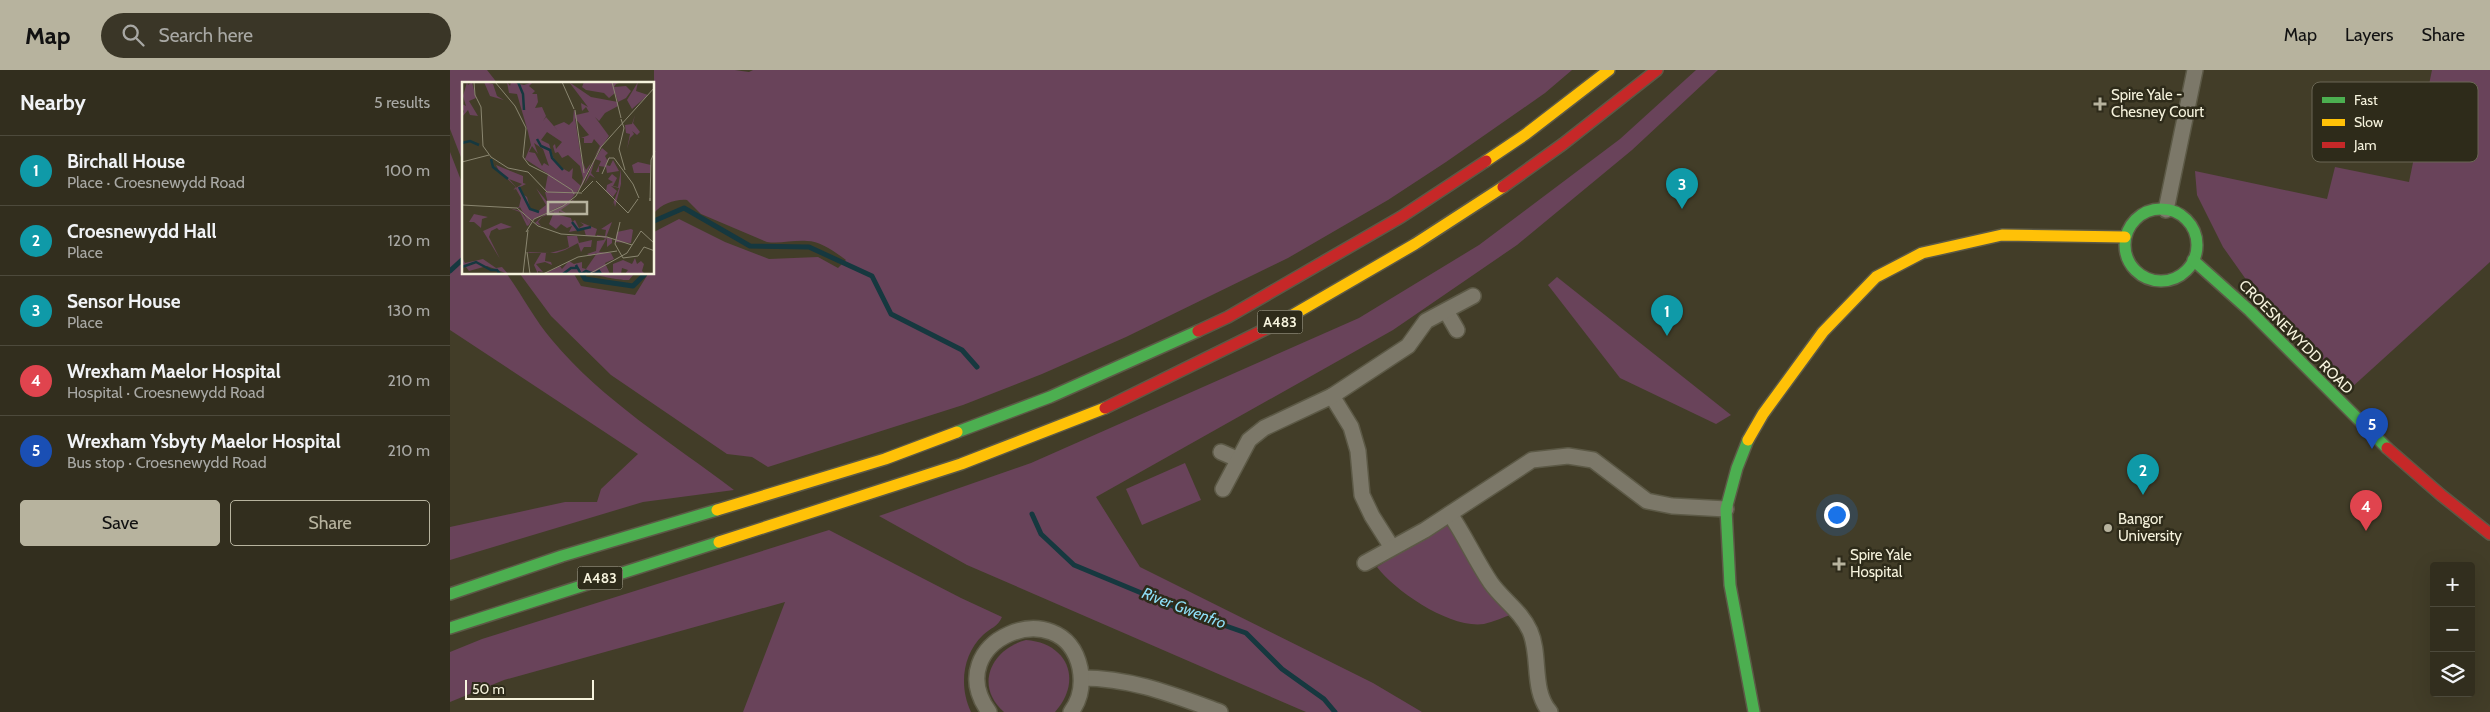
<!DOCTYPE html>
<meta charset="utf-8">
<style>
body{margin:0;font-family:Cabin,sans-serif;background:#3a3627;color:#f1f3f6}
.controls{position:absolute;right:15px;bottom:15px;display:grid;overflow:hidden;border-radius:5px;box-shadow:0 5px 20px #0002}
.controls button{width:45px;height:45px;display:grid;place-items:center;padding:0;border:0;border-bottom:1px solid #4d4a3c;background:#322e1e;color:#f1f3f6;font:25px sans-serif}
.scale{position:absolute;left:15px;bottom:12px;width:129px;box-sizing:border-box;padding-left:5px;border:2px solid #f6f3dd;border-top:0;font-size:14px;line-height:18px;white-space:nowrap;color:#f6f3dd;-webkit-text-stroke:4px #2e2b1a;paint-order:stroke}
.you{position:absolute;left:1386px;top:444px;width:18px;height:18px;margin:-12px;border:4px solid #fff;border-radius:50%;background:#1a73e8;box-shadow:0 0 0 8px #1a73e833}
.badge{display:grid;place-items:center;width:32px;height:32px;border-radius:50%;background:#b7b39e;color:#fff;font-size:16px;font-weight:700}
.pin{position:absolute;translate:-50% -41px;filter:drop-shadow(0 1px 2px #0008)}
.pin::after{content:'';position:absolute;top:26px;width:18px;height:15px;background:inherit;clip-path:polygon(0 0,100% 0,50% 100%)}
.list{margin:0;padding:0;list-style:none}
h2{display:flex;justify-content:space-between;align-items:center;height:65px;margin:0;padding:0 20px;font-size:21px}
h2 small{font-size:16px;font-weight:400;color:#a8a8a4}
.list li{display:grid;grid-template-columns:32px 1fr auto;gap:15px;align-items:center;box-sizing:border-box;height:70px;padding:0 20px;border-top:1px solid #4d4a3c}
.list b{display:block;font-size:19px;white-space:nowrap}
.list p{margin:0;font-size:16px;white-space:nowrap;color:#a8a8a4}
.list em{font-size:16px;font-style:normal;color:#a8a8a4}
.actions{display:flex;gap:10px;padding:15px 20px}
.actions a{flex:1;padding:11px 0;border:1px solid #b7b39e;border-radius:5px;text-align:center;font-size:18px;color:#b7b39e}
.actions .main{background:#b7b39e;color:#111}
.icon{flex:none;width:28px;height:28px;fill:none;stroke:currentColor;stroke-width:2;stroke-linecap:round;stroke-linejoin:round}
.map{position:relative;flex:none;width:2040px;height:642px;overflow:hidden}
header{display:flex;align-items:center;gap:30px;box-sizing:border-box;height:70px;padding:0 25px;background:#b7b39e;color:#111}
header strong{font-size:24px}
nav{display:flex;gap:28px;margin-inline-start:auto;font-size:18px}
.search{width:350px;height:45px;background:#3a3627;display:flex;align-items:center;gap:12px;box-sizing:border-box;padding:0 18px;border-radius:28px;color:#a8a8a4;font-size:19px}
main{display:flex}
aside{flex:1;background:#322e1e}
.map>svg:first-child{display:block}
.green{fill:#69435a}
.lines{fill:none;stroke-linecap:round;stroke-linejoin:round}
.stream{stroke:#16383f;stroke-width:5}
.street-casing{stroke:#5c5946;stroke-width:18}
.fast-casing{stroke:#5c5946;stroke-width:14}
.slow-casing{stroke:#5c5946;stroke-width:14}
.jam-casing{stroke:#5c5946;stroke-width:14}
.street{stroke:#7c7869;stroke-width:15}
.fast{stroke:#4caf50;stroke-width:11}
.slow{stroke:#ffc107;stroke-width:11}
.jam{stroke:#c62828;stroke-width:11}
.poi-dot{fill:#b7b39e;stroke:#2e2b1a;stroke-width:2}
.labels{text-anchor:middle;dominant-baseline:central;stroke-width:5;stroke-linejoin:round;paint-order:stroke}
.shield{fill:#2e2b1a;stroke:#bab7a2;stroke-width:1}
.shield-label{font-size:14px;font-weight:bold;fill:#f6f3dd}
.poi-label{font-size:15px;fill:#f6f3dd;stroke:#2e2b1a;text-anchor:start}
.street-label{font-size:15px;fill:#f6f3dd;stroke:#2e2b1a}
.water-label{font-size:16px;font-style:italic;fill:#8ddef6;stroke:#2e2b1a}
.inset-river{fill:none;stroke:#16383f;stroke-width:2.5}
.inset-road{fill:none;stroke:#8a8670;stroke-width:1}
.view{fill:#b7b39e;fill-opacity:0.15;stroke:#b7b39e;stroke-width:2.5}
.inset-edge{fill:none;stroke:#f6f3dd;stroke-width:2.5}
.key{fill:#2e2b1a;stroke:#6a6754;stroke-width:1}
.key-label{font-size:14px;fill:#f6f3dd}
</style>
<header>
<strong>Map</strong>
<div class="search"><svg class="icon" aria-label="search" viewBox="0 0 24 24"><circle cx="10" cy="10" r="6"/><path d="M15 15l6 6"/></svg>Search here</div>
<nav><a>Map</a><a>Layers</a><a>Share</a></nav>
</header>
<main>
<aside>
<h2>Nearby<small>5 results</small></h2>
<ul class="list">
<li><span class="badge" style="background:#0f9aa8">1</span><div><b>Birchall House</b><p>Place · Croesnewydd Road</p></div><em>100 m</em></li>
<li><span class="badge" style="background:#0f9aa8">2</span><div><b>Croesnewydd Hall</b><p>Place</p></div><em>120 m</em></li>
<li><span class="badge" style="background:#0f9aa8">3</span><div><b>Sensor House</b><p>Place</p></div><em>130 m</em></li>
<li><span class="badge" style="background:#e0444e">4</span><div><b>Wrexham Maelor Hospital</b><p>Hospital · Croesnewydd Road</p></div><em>210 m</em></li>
<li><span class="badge" style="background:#1a4fb4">5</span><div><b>Wrexham Ysbyty Maelor Hospital</b><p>Bus stop · Croesnewydd Road</p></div><em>210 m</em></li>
</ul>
<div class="actions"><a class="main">Save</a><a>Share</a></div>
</aside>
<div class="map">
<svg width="2040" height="642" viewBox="0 0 2040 642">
<rect width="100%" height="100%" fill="#423d28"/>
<g class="green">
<path d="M0,0H37L48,14H14V95L0,59Z"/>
<path d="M204,0H285L299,2L303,0H1122L1095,23L996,92L938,130L838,188L676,267L592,304L513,335L318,397L302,387L277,384L161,305L101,246L70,204H124L131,216L185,225L198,204H204V162L229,149L275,172L319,189L368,187L388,198L396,190C385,182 370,171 357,171C343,170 330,174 317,172L251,144L237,130C225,129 212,134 204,143Z"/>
<path d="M1246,0H1268L1182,80L1067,175L943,260L646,427L690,497L923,613L972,642H856L517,495L429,446L581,393L909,248L1029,175L1170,69Z"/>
<path d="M1982,0H2040V192L1901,318L1807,225L1773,177L1747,125L1745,101L1877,129L1885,97L1959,112Z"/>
<path d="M0,82L14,118V204H57C72,225 85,250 102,270C153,331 221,372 284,420L193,432L0,490V457L115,432H147L151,419L188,384L0,260Z"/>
<path d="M138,204H184L179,210C173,211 146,205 138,204Z"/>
<path d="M1107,207L1281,345L1266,354L1170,308L1098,215Z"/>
<path d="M735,393L751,430L692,455L676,419Z"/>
<path d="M996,453L1010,468L1063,544C1054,547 1043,552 1034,554C1001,559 946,522 927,497Z"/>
<path d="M379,460L511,528L552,547C548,557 540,558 533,565C512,585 509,617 521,642H293L335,532L54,610L0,632V582L32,569Z"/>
<path d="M576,570C618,573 633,611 605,642H554C524,616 541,579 576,570Z"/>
</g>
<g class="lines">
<g class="stream">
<path d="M204,151L234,138L300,176L359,177L422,206L441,244L512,280L527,297"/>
<path d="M0,201L14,188"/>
<path d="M132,204L135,209L183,216L195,204"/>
<path d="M582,444L591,464L624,495L742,544L796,563L832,599L874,629L885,642"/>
</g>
<g class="street-casing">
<g id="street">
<path d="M1716,140L1745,0"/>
<path d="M996,241L1007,260"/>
<path d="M882,326L901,357L908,381L912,425L922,446L941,476"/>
<path d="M771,382L787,389"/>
<path d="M773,419L799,370L814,358L882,326L958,276L976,251L1023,226"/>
<path d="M1000,444C1015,466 1026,491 1041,513C1053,530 1071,541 1080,561C1091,586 1081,620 1100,642"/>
<path d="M915,493L975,460L1082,390L1118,386L1143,390L1197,431L1222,436L1276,439"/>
<path d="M632,608C682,608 723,625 770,642"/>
<path d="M539,642C488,571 613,520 630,598C633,614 631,629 621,642"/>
</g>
</g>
<g class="fast-casing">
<g id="fast">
<circle cx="1711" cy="175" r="36"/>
<path d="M1743,190L1800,241L1937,378"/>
<path d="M507,362L600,327L748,261"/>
<path d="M1298,370L1287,398L1276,439L1280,515L1304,642"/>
<path d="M0,524L112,486L267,440"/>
<path d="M0,558L269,472"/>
</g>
</g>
<g class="slow-casing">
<g id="slow">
<path d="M1036,91L1076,64L1159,0"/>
<path d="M834,250L965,174L1053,117"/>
<path d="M1298,370L1313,344L1373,262L1426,207L1472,183L1552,165L1675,167"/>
<path d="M267,440L435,389L507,362"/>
<path d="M269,472L511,394L655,338"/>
</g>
</g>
<g class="jam-casing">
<g id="jam">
<path d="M1053,117L1113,74L1207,0"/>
<path d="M748,261L778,247L951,147L1036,91"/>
<path d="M655,338L834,250"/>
<path d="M1937,378L1991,425L2040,464"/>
</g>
</g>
<use href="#street" class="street"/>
<use href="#fast" class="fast"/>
<use href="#slow" class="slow"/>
<use href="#jam" class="jam"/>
</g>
<g class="poi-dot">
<path d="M1647.5 26.5h5v5h5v5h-5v5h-5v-5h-5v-5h5z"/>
<circle cx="1658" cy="458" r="5"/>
<path d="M1386.5 486.5h5v5h5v5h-5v5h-5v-5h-5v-5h5z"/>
</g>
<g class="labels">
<g class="shield">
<rect x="807.5" y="240.5" width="45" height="23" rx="4"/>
<rect x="127.5" y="496.5" width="45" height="23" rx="4"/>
</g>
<g class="shield-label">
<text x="830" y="252">A483</text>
<text x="150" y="508">A483</text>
</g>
<g class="poi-label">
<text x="1661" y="25">Spire Yale -<tspan x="1661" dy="17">Chesney Court</tspan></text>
<text x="1668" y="449">Bangor<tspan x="1668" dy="17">University</tspan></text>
<text x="1400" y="485">Spire Yale<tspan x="1400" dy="17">Hospital</tspan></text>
</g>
<g class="street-label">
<text transform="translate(1846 267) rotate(45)">CROESNEWYDD ROAD</text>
</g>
<g class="water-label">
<text transform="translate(734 538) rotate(21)">River Gwenfro</text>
</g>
</g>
<g transform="translate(12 12)">
<rect width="192" height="192" fill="#423d28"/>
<path d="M5,0L6,3L10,0L14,16L7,19L16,34L8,33L6,28L0,35L2,29L0,27L1,14L0,22L4,24L1,14ZM22,0L31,2L35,14L42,18L28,14ZM45,0L48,4L49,0L62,3L71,0L67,4L73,9L70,12H75L76,20L73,26L80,25L84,34L81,39L84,35L97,50L92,44L102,40L107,43L111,39L112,27L114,33L127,30L124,25L120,29L119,21L126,25L107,0L129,15L156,20V24L143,31L137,39L133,35L147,54L133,74L138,64L132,57L130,61H122V56H119L127,53L113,36L121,88V81L124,88L129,81L121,102L107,120L70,138L67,137L69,139L67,143L65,144L58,130L47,126L59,129L67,142L58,125L57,126L54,125H57L59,116L54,107L51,108L60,102L47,97L55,106L52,107L54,105L37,89L31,77L34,83L61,94V101L64,102L58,105L59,111L65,115L68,126L75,130L84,123L74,106L86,121L83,110H86L83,108L86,92L63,77L69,63L66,50L55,12L47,11ZM85,50L100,60L94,67L93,62L91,64L93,71L96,70L100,76L106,73L118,84L121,96L119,104L110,96L111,86L107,90L100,86L92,78L87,62L79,58ZM72,61L81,67L87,84L82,81L80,84L73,71L67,70L70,64L76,72ZM122,0H160L154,2L152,5L164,4L169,9L164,16L156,20L153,11L147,16L142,11L124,8L120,5ZM176,0L174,9L186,13L170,27L165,18ZM173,33L171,41L178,50L175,53L170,49L172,52L168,56L165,67L168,52L164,51L163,43L170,42ZM140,66L146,71L143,74L145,78L148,74L144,83L148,84L151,78L157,89L145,91L144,85L137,84V90H134L139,79L133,77L129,91L133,96L128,93L122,103L132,79ZM176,80L189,83L188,91H172L170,83ZM159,87V102L153,125L152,120L150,124L157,106L149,104L155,109L151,115L144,109L145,103L151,100L146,97L150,92L155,96L151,104L156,105ZM113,117L106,123L100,127L99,128L107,133L97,129V133L109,136L110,140L113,138L117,146L122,143L118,140L135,147L133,154H124L122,147L107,150L110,144L105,146L99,142L94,147L87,142L92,130L80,135L76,140L79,144L73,141L82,133ZM12,132L26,135L20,137L19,146L12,140H7ZM150,140L143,158L145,155L150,157V161L145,165V156L137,170L149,171L152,177L143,181L148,192H82L98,184L100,187L107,179L112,182L120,180V186L124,187L135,171L128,174L125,172L134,169L135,159L142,158L143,156L135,154V153L143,154L144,148L139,147ZM39,141L50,145L37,148L35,146L29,149L27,155L38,177L21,149ZM169,147L171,148L169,161L153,160L155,150ZM105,154H115L117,161L130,158L129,165H122L119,170L116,161L103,168L94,171H84L83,179L89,180L90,183L83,180L74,182L81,190L76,189V192L72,183L79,171H68L65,170L88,171L103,167L107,165ZM0,175L3,181L21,177L34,186L40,185L46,192L25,184L7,189L4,185L0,186ZM173,176L175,182L179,179L182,182L180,189L183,192H163L166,188L160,186L159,192L151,191V182L161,178L170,182Z" fill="#69435a" fill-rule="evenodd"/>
<path class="inset-river" d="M56,0L61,12L62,28M75,57L79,64L88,68L90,76L101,88M0,61L8,59L17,63M29,77L31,85L46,97M57,105L68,127L77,130M110,140L116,148L129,145M0,185L14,180L29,188H35L38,192M101,192L109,186H115L114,183L119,192L124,189L132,192L137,189L139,192"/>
<path class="inset-road" d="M12,0L13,13L19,25L21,64L29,75L46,86L66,90L85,110L120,111M33,0L53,24L64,46L61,75L67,83L85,92M100,0L112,27M150,0L159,36M113,28L122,91M159,37L162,46L157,67L163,88M0,80L27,73M85,92L110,108L112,112M140,92L147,76H152L171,102L177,116M134,99L166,131L176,117M120,110L131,99M188,116V119L189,78L193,69M0,123L55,126L76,144L99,152L145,155L170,163M158,140L153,162L161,176L176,174L182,165L193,169M64,150L72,137L101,124L114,114L139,65L193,5M65,170L68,192M61,192L66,148M81,192L116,175L155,169M127,192L165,171L179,149L192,161"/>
<path class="view" d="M86,120H125V132H86Z"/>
<rect width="192" height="192" class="inset-edge"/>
</g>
<rect x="1862" y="12" width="166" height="80" rx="8" class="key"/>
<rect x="1872" y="27" width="23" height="6" fill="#4caf50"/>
<rect x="1872" y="49" width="23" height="7" fill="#ffc107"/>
<rect x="1872" y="72" width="23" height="6" fill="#c62828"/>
<g class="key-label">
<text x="1904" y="35">Fast</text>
<text x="1904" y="57">Slow</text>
<text x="1904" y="80">Jam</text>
</g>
</svg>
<div class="controls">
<button>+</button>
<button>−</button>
<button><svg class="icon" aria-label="layers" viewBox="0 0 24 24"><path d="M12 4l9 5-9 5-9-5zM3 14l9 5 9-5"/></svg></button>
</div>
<div class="scale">50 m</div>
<div class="you"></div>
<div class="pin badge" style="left:1217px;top:266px;background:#0f9aa8">1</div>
<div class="pin badge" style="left:1693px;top:425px;background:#0f9aa8">2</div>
<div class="pin badge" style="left:1232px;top:139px;background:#0f9aa8">3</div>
<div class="pin badge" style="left:1916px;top:461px;background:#e0444e">4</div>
<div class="pin badge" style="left:1922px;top:379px;background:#1a4fb4">5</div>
</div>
</main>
